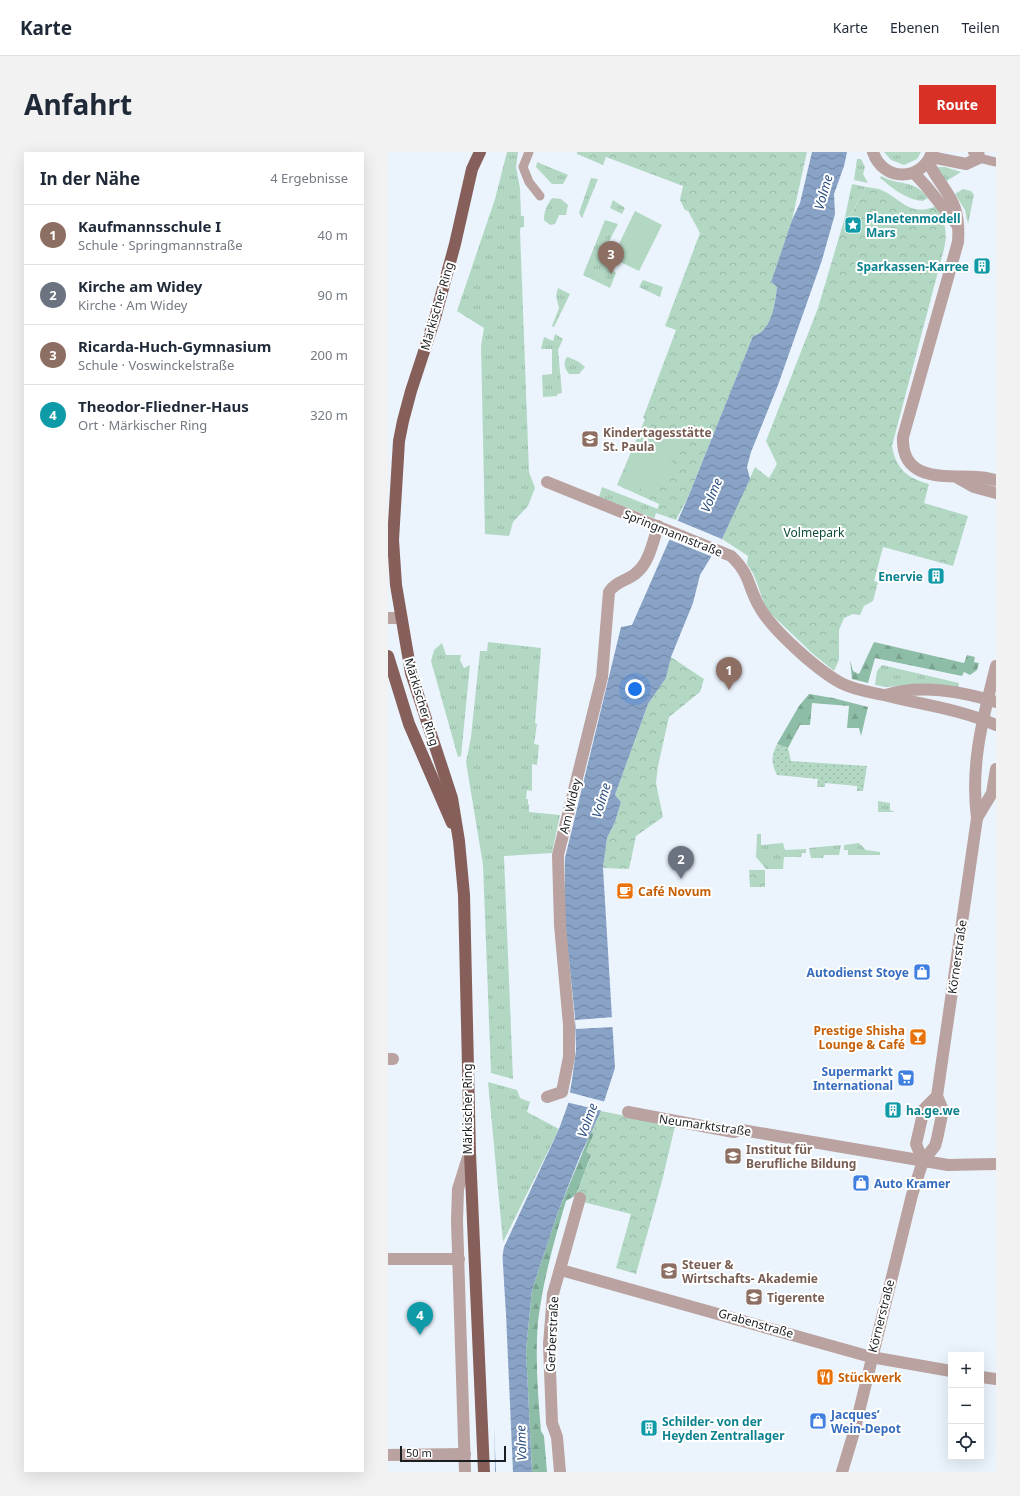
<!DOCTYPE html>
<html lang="de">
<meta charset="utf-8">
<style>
body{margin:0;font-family:"Noto Sans",sans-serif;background:#f2f2f3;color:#1f2937}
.controls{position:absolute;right:12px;bottom:12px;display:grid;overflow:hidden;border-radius:0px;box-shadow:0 4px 16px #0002}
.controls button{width:36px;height:36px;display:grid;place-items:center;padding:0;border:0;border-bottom:1px solid #e0e1e3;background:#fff;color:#1f2937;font:20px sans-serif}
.scale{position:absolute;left:12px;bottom:10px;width:106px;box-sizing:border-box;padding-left:4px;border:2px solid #1c1f22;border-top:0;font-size:11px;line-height:14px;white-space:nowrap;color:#1c1f22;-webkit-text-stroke:3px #fff;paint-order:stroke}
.you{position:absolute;left:247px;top:537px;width:14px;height:14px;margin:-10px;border:3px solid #fff;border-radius:50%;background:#1a73e8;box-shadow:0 0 0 6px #1a73e833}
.badge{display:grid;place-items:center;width:26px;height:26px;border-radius:50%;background:#d93025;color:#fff;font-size:13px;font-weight:700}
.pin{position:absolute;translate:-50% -33px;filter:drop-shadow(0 1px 2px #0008)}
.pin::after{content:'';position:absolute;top:21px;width:14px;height:12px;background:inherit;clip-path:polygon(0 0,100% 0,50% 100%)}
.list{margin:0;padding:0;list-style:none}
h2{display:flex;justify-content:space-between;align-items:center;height:52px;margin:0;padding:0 16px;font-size:17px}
h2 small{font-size:13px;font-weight:400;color:#747a83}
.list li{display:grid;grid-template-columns:26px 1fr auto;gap:12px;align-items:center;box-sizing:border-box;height:60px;padding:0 16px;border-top:1px solid #e0e1e3}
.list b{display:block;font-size:15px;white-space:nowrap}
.list p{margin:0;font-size:13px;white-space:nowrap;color:#747a83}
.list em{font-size:13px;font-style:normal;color:#747a83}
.icon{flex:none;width:22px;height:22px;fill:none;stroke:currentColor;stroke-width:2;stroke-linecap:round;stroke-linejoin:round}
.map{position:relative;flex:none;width:608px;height:1320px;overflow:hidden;border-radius:0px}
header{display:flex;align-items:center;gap:24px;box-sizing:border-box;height:56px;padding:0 20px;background:#fff;border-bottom:1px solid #e0e1e3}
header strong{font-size:19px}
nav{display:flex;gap:22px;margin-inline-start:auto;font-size:14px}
.intro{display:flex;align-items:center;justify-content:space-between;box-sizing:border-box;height:96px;padding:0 24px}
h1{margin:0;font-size:28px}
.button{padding:10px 18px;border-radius:0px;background:#d93025;color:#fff;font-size:14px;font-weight:700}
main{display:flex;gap:24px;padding:0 24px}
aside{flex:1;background:#fff;border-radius:0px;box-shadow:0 4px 16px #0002}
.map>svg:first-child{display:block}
.grass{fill:url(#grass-tufts)}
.forest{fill:url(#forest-firs)}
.park{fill:url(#park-crowns)}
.garden{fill:url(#garden-dots)}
.pitch{fill:#b2d8c4}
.water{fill:url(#water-waves)}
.pier{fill:#ebf4fd}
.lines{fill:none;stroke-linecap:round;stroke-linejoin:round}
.pedestrian{stroke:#b9a29f;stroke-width:9}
.minor{stroke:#b9a29f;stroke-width:12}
.tertiary{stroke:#b9a29f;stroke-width:12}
.primary{stroke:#865f5a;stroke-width:12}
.labels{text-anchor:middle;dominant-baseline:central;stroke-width:4;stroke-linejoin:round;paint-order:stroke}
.culture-label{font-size:12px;font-weight:bold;fill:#0d838f;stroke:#fff;text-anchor:start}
.street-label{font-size:12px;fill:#1c1f22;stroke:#fff}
.education-label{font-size:12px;font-weight:bold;fill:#785e54;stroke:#fff;text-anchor:start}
.park-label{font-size:12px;fill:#0d4c35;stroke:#fff}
.food-label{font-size:12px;font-weight:bold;fill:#c56008;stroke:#fff;text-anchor:start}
.shop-label{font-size:12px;font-weight:bold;fill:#366cbe;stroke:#fff;text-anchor:end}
.water-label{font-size:13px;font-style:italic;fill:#2f5182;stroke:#fff}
</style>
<header>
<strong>Karte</strong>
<nav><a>Karte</a><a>Ebenen</a><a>Teilen</a></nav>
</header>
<div class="intro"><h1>Anfahrt</h1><a class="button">Route</a></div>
<main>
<aside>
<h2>In der Nähe<small>4 Ergebnisse</small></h2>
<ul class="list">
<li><span class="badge" style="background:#8d6e63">1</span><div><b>Kaufmannsschule I</b><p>Schule · Springmannstraße</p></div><em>40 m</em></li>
<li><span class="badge" style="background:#6b7280">2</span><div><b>Kirche am Widey</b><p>Kirche · Am Widey</p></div><em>90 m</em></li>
<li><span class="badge" style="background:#8d6e63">3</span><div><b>Ricarda-Huch-Gymnasium</b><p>Schule · Voswinckelstraße</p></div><em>200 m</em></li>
<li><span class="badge" style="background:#0f9aa8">4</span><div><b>Theodor-Fliedner-Haus</b><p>Ort · Märkischer Ring</p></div><em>320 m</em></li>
</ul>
</aside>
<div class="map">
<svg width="608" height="1320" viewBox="0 0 608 1320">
<defs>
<pattern id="grass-tufts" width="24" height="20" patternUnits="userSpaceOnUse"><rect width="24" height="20" fill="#b2d8c4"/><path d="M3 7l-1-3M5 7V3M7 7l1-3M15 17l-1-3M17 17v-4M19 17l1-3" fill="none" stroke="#98b9a8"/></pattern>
<pattern id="forest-firs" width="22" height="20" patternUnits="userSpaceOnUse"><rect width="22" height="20" fill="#8dbda6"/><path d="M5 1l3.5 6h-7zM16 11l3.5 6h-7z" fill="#79a28f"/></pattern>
<pattern id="park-crowns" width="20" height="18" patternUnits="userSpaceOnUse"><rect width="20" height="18" fill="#b2d8c4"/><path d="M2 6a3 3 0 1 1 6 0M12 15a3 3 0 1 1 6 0" fill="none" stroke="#98b9a8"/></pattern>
<pattern id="garden-dots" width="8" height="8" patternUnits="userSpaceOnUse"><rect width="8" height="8" fill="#b2d8c4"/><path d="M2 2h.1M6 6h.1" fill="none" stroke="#98b9a8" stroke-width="1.8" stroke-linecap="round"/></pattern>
<pattern id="water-waves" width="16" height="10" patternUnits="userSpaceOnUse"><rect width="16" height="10" fill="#89a3c7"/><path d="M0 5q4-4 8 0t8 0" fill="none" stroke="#6f84a1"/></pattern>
</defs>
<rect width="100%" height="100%" fill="#ebf4fd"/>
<g class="grass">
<path d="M119,0H130L128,15L132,36L133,64H136V75H133L132,78L141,320L147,336L140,354L125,370L121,384L97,382L93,194L96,176L69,159L107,47Z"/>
<path d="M496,0H533L529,7L516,13L503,8Z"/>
<path d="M469,7H473L477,15L475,22L480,31L466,28Z"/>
<path d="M149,10L180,23L175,32H164L148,15Z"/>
<path d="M549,15H557L573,20L557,30Z"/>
<path d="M493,24C513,35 525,26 540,46L535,49C519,48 504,36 492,26Z"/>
<path d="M203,26L210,27L194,66L191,61Z"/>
<path d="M464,32L478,35L463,62L457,65Z"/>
<path d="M575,37L583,39L586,43L580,72L577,58L567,42Z"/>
<path d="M164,46L173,47L180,53L178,63H171L167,72L162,73L156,68C156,59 159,53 164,46Z"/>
<path d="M225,48L237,56L234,62L222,56Z"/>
<path d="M217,68L230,72L212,107L228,121L222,136L195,123Z"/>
<path d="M255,128L275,135L272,145L251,135Z"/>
<path d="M170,136L182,142L166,175L164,174L171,156L168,144Z"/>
<path d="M167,182L175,187L170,198L174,241L169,242V244L155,245L154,223L164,222V197H153L156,185L165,189Z"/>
<path d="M180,205L191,210L197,215L191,222H181C177,217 175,213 178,206Z"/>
<path d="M214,335L270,357L266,366L211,345Z"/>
<path d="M100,490L153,496L147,571L149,572L146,592L151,593L149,613L144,612V639L139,638L138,647H140V652L141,653V660L172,663L164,701L116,704L125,927L103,921L95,713L78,610L83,585L92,499H99Z"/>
<path d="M54,491L58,503H73L72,508L76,516L82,513L73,604L70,605L43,509L46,498Z"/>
<path d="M494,513L571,531L570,537L524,533L499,535L487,533L489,519Z"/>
<path d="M490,649L502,651V658L507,660H490Z"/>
<path d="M369,682H373V693L395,691L397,698L418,697V701H414L413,705H396L395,717H378L368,705Z"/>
<path d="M471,691L478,698L492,700V703H460V698H456V693Z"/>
<path d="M453,693L451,703H436L435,706H423L421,696Z"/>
<path d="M100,930L129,938L132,946L142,950L139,960L171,977L115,1090Z"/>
</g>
<g class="forest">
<path d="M486,490L576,511L579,503L587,505L586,510L591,511L589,518L582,523L576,520L574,524L487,506L480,531L464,527L462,508L465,519L471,522Z"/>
<path d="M421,542L445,546L480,555L473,584L471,576H459L461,554L424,551L422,573H412L400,596L389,592L411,554Z"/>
<path d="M203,980L206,981L203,1003L188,1043L178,1049C166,1089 155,1128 150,1170C147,1206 150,1244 153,1279L156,1284L159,1320H144L138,1198L144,1138L170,1060Z"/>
</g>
<g class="park">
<path d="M189,0H419L404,68L383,130L389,135C387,152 384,179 365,184L301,343L288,368L268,361L271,352L229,333L257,267L255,266L288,178L277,174L312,81L300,59L297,58L292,48L295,34L218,5L215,13L189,2Z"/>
<path d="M478,35C482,36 487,36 491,37C512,45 521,66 548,54C557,68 560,80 556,97L504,294C508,317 519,326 541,332L536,351L580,364L565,414L495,395L486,429L490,430L485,449L476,454L472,463L465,462L456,466L451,478V508L446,519L424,501L382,461C371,446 371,427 359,412L360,404L334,387L367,315L381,326L389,312L378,289L430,156L457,65L463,62Z"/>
<path d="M283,505L316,527L312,540L281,565L270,614L268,631L275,665L248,684L241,717L215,716L219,686L227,670L233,650L227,643L260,552L278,526Z"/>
<path d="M361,718H377V735H362Z"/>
<path d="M213,959L287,974L274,1029L248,1122L228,1116L243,1062L195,1050L188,1043L203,1003L198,1000L206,981L203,980Z"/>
</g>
<path class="garden" d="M389,592L400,596L403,609L479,614L475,639H469V634L437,631V635H429L430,627L389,623C383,610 383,605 389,592Z"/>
<g class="pitch">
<path d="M247,59L274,73L251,119L224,106Z"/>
<path d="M258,272L293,287L269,344L234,329Z"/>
</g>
<path class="water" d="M424,0H459L456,14L446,42L447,62L434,108L390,233L363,300L359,315L362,327L334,387L312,423L305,451L283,505L278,526L260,552L227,643L233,650L227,670L219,686L215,716L227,916L213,959L192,1004L170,1060L144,1138L138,1198L144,1320H107L105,1158L116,1095L171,977L180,952L184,928L188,898L187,865L177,771V706L233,475L244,473L301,343L365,184C384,179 387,152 389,135L383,130L404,68L412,51Z"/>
<g class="pier">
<path d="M288,368L334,387L325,405L280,387Z"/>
<path d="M226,865V875L188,877L187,868Z"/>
<path d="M180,940L218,950L215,959L178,950Z"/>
<path d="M114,1097L118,1162L125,1320H108L105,1252L103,1157Z"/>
</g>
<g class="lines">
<g class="pedestrian">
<path d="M141,0L135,15L141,30L152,44"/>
<path d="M592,1L591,6L608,10"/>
</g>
<g class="minor">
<path d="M543,5L578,12L591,6L586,0"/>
<path d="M159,330L343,404C363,423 359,433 371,454C383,477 429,518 453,531C466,538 482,540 496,543C534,553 572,557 608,573"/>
<path d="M0,466H12"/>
<path d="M498,543C532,532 575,540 608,550"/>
<path d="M0,907H5"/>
<path d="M159,945L174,940L181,905V873L172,773L170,703L214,525L221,440C227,430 238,429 247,422C261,412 265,390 270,374"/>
<path d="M240,960L346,980L354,978L560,1013L608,1012"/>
<path d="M0,1107H71"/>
<path d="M173,1118L483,1205L563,1219"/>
<path d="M593,1225L608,1227"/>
<path d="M0,1303L77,1302"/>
<path d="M172,1320L169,1285L164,1271L161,1192L165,1142L192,1046"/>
</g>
<g class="tertiary">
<path d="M485,0C495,30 534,30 544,0"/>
<path d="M540,10C557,43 573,47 570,90L515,285C513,331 559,323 590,325C596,325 602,327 608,328"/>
<path d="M526,21L538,34L570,74"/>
<path d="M570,326L586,335L608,341"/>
<path d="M589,666L604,641L608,617"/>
<path d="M535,1009L528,992L536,957L549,944"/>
<path d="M77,1320L69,1069L70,1037L81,1002"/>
<path d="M454,1320L466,1280L524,1043L535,1009L547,994L549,987L555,958L549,944L589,666C582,612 595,566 608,514"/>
</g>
<g class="primary">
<path d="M92,0L84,17L67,92L47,166L23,239L15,269L11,289L5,388L8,433L23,521L64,646L71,689L76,743L82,1001L96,1320"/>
<path d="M0,504L21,572L64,671"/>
</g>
</g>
<defs>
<g id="sight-square" transform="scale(0.9)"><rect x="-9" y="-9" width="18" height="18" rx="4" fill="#0f9aa8" stroke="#fff"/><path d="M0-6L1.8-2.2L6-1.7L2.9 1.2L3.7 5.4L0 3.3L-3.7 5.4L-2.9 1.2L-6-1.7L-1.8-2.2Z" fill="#fff"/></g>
<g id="building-square" transform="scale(0.9)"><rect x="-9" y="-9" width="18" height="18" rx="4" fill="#0f9aa8" stroke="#fff"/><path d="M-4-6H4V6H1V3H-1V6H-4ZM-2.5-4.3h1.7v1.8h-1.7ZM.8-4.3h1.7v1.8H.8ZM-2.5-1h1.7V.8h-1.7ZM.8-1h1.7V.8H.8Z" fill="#fff"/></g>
<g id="school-square" transform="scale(0.9)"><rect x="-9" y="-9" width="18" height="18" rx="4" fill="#8d6e63" stroke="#fff"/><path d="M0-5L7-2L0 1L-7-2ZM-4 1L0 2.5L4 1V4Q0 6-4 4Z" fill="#fff"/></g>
<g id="cafe-square" transform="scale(0.9)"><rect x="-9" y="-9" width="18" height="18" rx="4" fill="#e8710a" stroke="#fff"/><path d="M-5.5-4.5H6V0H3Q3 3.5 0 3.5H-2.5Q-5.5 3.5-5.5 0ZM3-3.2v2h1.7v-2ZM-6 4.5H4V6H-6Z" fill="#fff"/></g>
<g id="shop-square" transform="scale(0.9)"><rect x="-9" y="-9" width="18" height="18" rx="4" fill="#3f7fe0" stroke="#fff"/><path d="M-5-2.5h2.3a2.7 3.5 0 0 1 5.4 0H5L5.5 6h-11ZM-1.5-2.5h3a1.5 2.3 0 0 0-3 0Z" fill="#fff"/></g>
<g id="bar-square" transform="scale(0.9)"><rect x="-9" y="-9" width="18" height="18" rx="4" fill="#e8710a" stroke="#fff"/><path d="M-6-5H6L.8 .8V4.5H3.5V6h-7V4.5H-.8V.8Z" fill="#fff"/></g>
<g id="supermarket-square" transform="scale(0.9)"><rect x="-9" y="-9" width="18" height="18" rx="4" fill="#3f7fe0" stroke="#fff"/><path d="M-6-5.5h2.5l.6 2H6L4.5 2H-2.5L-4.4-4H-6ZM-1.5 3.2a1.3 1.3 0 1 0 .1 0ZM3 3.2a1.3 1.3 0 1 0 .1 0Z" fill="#fff"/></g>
<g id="restaurant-square" transform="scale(0.9)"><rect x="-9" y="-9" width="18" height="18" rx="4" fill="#e8710a" stroke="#fff"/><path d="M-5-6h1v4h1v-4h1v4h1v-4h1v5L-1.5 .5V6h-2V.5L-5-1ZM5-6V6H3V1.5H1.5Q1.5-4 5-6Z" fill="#fff"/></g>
</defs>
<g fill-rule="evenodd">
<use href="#sight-square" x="465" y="73"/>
<use href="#building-square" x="594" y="114"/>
<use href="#school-square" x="202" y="287"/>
<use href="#building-square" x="548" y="424"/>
<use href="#cafe-square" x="237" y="739"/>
<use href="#shop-square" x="534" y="820"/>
<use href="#bar-square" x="530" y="885"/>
<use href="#supermarket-square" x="518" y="926"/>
<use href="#building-square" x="505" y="958"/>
<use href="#school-square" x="345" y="1004"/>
<use href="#shop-square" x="473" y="1031"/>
<use href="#school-square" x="281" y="1119"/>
<use href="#school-square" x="366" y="1145"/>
<use href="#restaurant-square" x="437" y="1225"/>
<use href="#shop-square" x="430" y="1269"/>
<use href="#building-square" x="261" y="1276"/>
</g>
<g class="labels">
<g class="culture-label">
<text x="478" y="66">Planetenmodell<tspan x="478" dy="14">Mars</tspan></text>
<text x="581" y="114" text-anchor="end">Sparkassen-Karree</text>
<text x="535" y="424" text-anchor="end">Enervie</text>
<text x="518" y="958">ha.ge.we</text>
<text x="274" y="1269">Schilder- von der<tspan x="274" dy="14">Heyden Zentrallager</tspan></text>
</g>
<g class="street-label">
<text transform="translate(49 154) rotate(-74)">Märkischer Ring</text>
<text transform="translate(285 381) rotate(22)">Springmannstraße</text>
<text transform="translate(34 550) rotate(73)">Märkischer Ring</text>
<text transform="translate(182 654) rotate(-76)">Am Widey</text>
<text transform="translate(569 805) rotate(-82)">Körnerstraße</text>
<text transform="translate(79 957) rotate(-90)">Märkischer Ring</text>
<text transform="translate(317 973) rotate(8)">Neumarktstraße</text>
<text transform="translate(493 1164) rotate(-76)">Körnerstraße</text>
<text transform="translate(368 1171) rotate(16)">Grabenstraße</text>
<text transform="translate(164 1182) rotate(-87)">Gerberstraße</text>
</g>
<g class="education-label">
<text x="215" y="280">Kindertagesstätte<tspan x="215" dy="14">St. Paula</tspan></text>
<text x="358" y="997">Institut für<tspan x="358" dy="14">Berufliche Bildung</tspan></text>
<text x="294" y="1112">Steuer &amp;<tspan x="294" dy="14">Wirtschafts- Akademie</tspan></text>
<text x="379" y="1145">Tigerente</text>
</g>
<g class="park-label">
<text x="426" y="380">Volmepark</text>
</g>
<g class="food-label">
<text x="250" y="739">Café Novum</text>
<text x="517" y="878" text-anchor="end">Prestige Shisha<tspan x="517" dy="14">Lounge &amp; Café</tspan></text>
<text x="450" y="1225">Stückwerk</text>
</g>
<g class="shop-label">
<text x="521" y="820">Autodienst Stoye</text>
<text x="505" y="919">Supermarkt<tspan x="505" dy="14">International</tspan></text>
<text x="486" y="1031" text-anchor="start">Auto Kramer</text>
<text x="443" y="1262" text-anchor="start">Jacques’<tspan x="443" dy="14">Wein-Depot</tspan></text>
</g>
<g class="water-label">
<text transform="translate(435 40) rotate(-74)">Volme</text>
<text transform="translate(323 343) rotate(-67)">Volme</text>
<text transform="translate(213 648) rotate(-73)">Volme</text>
<text transform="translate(199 968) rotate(-70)">Volme</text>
<text transform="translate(133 1291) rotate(-92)">Volme</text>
</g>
</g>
</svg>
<div class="controls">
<button>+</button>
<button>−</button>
<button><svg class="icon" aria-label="locate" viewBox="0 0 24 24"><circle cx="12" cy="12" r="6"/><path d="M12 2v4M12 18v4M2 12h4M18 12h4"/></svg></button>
</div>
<div class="scale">50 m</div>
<div class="you"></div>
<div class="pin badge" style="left:341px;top:538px;background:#8d6e63">1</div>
<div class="pin badge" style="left:293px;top:727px;background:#6b7280">2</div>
<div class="pin badge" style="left:223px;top:122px;background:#8d6e63">3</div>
<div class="pin badge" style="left:32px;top:1183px;background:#0f9aa8">4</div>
</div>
</main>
